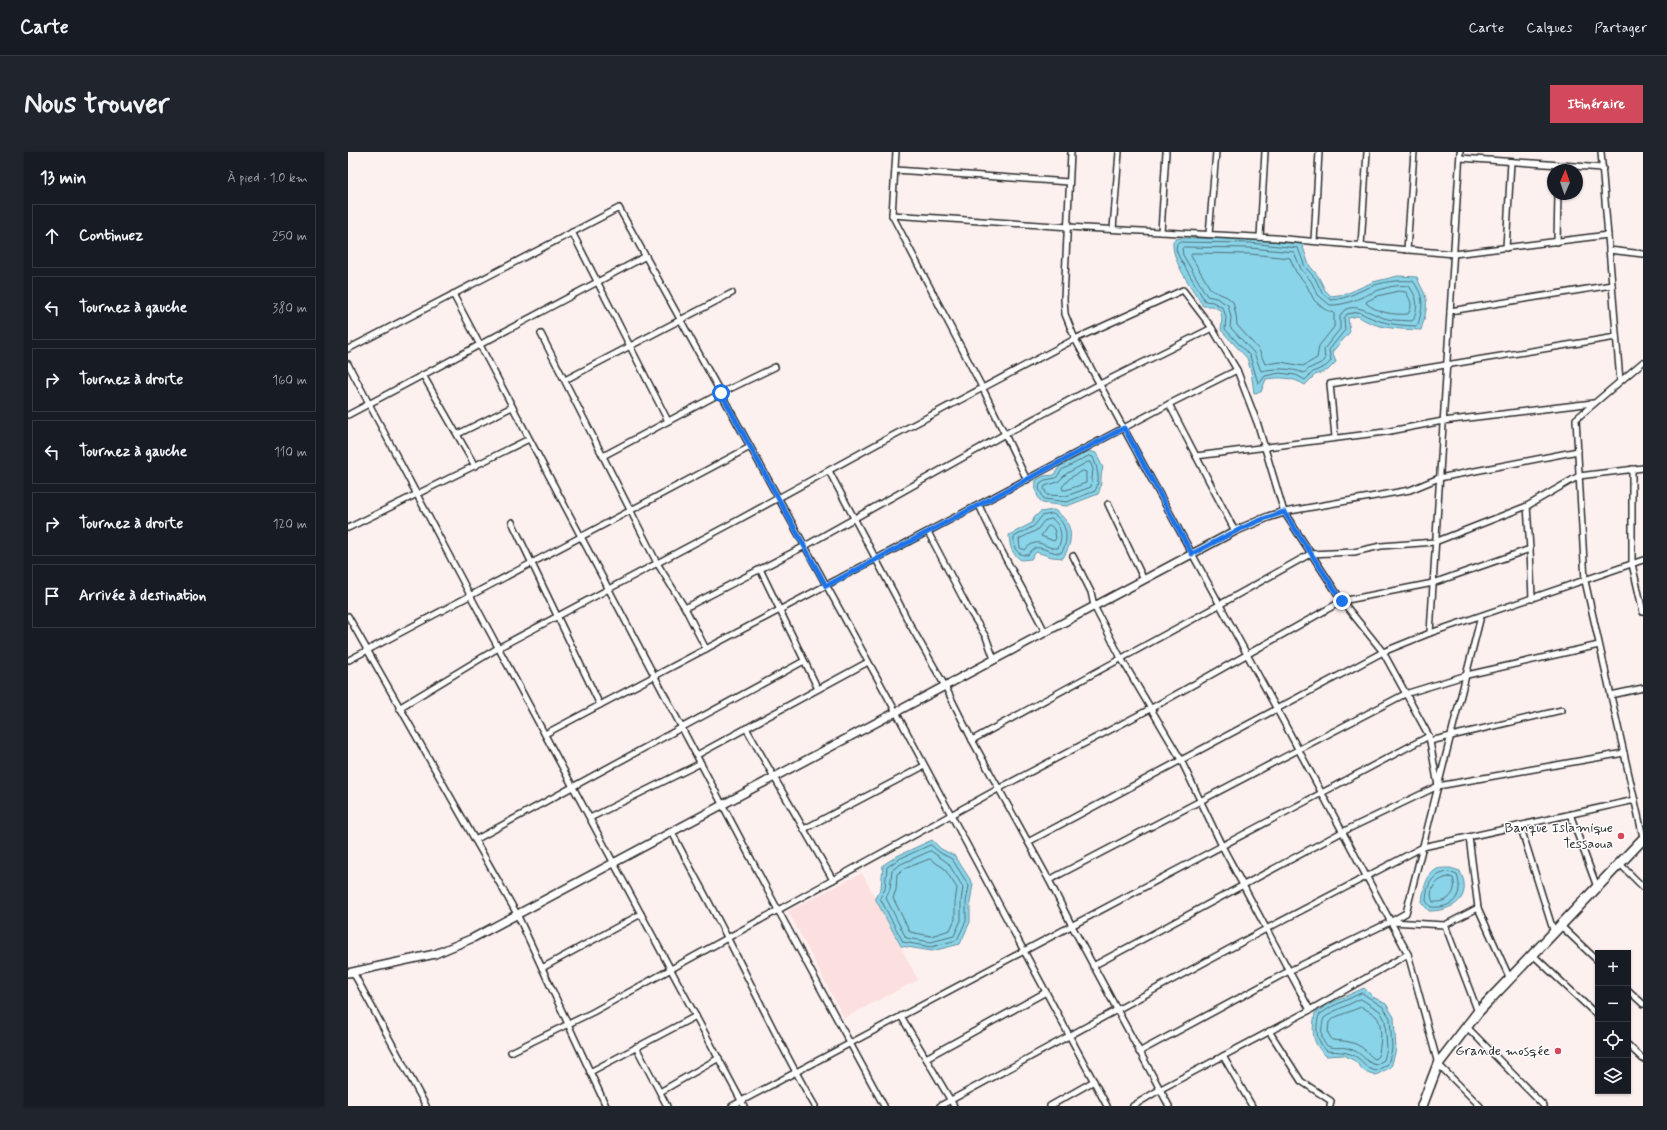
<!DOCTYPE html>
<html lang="fr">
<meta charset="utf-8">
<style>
body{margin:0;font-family:Mynerve,sans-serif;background:#20242c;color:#f1f3f6}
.controls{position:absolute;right:12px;bottom:12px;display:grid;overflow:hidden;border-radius:0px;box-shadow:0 1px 3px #0004}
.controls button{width:36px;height:36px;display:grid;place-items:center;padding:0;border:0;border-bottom:1px solid #363941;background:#171b24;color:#f1f3f6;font:20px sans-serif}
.compass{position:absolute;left:1199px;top:12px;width:36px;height:36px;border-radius:50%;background:#171b24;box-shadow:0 1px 3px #0004;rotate:2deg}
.stop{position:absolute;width:12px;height:12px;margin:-9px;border:3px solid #1a73e8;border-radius:50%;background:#fff}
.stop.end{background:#1a73e8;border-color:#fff;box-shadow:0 1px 4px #0008}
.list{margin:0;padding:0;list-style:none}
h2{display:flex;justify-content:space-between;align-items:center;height:52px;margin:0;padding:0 16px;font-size:17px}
h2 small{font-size:13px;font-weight:400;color:#9ea1a6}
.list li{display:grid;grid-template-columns:26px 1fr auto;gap:12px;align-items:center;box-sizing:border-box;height:64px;margin:0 8px 8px;padding:0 8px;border:1px solid #363941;border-radius:0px}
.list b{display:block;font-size:15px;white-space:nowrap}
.list em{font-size:13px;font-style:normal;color:#9ea1a6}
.icon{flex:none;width:22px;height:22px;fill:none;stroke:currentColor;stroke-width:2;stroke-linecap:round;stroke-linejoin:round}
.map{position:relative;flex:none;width:1295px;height:954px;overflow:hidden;border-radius:0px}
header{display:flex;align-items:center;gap:24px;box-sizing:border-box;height:56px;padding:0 20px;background:#171b24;border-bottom:1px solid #363941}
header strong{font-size:19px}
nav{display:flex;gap:22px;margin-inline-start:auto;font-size:14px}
.intro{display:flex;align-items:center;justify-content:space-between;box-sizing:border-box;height:96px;padding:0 24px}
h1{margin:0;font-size:28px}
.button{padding:10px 18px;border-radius:0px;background:#d1495b;color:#fff;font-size:14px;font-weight:700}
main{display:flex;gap:24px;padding:0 24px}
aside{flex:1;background:#171b24;border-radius:0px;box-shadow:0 1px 3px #0004}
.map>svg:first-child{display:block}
.built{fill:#fbe0df}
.water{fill:#89d4e9;stroke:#63909d}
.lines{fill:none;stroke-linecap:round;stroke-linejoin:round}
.shore{stroke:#516f77;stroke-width:1}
.street-casing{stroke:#2b2b2b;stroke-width:8}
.secondary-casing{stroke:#2b2b2b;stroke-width:10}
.highway-casing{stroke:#2b2b2b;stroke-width:12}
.street{stroke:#fff;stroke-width:5}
.secondary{stroke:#fff;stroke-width:7}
.highway{stroke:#fff;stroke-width:9}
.route{stroke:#1a73e8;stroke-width:5}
.poi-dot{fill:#d1495b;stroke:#fff;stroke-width:1.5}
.labels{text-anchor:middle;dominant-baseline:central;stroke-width:3;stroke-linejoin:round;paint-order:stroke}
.poi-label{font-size:14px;fill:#2b2b2b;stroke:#fff;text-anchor:end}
</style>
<header>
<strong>Carte</strong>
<nav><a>Carte</a><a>Calques</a><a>Partager</a></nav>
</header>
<div class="intro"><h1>Nous trouver</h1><a class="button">Itinéraire</a></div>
<main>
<aside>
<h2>13 min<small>À pied · 1.0 km</small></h2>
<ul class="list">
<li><svg class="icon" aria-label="ahead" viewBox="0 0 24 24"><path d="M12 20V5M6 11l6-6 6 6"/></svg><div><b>Continuez</b></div><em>250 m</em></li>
<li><svg class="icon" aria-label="left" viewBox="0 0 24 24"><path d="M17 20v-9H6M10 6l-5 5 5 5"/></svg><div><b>Tournez à gauche</b></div><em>380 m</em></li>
<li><svg class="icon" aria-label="right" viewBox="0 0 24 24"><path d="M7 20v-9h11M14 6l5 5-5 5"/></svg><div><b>Tournez à droite</b></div><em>160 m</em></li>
<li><svg class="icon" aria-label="left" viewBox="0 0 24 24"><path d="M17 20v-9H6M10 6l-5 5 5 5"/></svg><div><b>Tournez à gauche</b></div><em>110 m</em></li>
<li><svg class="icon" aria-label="right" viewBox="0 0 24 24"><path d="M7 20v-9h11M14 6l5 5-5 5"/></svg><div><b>Tournez à droite</b></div><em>120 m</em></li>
<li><svg class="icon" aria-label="arrive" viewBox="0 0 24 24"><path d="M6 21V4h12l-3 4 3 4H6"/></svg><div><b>Arrivée à destination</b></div></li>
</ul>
</aside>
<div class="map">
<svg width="1295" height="954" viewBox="0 0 1295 954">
<rect width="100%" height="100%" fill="#fdf1f0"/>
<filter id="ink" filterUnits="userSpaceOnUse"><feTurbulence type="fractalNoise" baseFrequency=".025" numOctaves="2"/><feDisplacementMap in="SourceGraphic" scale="8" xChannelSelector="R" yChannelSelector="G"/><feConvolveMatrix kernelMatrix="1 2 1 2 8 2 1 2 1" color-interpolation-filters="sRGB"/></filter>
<g filter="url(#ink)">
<path class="built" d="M514,721L570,828L496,866L440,759Z"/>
<g class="water">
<path d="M830,86L902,87L954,92L961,113L970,124L977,138L983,144L998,142L1025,130L1050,124L1069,125C1071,132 1075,137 1077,143C1081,154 1076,167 1073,178C1051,177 1028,177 1010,164L1000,166L1002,180L984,200L988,210L980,218L967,223L957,233C944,225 933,225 918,227L913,240L906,241L903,219L899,206L873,178L874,166L872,158L864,154H855C845,137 823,109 825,89Z"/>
<path d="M741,299L748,301L755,316C751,326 755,332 750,342L719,354L694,351C688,343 687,338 688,328L696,324L706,323L711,315Z"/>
<path d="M706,358C725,370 727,387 715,406L704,405L688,400L683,407L673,408C663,401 662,395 661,383L684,371L686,366L692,360Z"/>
<path d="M584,688L593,697L607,704L625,732L622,750V770L612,792L584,799L553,794L527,746L533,736L535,713L549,704Z"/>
<path d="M1102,716L1112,719C1113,723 1116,727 1116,731C1119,752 1098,759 1081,759L1074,751C1075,739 1077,724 1089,717C1092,716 1098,716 1102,716Z"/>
<path d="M1016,836L1025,845L1038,852L1046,865L1048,898L1043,915L1028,923L1016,919L1007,909L996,903L978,904C963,890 964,880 967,861L981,852Z"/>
</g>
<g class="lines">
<g class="shore">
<path d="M831,90L902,91L950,96L957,115L967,126L974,141L983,148C1000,147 1012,138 1027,133C1040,129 1052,128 1065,129C1077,146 1075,153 1070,173L1068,174C1045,173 1031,171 1011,160L999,162L996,166L997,178L981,198L983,209L978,214L965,220L957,228L948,223L932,221L917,224L912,231H910L902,204L877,177L878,165L875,156L865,150L857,149L831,105L828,97L829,92Z"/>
<path d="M836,95L902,96L946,100L953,117L963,129L970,143L982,153C1010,154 1030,130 1061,134C1070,147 1070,152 1066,167L1064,169C1055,168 1045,169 1036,166C1023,162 1001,146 992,164V177L976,197L977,208L975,210L962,216L956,221C942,216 928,216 913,219L906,201L882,175L883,165L880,153L868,146L859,144L835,103L834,97Z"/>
<path d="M845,101L902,102L942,106L948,120L958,132L966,148L976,157L986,161V175L971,194L969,206L955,214L933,210L917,212L911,198L889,173L888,163L885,150L879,145L863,138L843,104Z"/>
<path d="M1051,139L1058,140C1062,148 1066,153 1060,162C1046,163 1029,161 1018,151L1019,149L1030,144Z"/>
<path d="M741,304L745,305C749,315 753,329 747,339L719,350L696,347L691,337L692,331L697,328L708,326L714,318Z"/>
<path d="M740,310H742L745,317L743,335L718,344L699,343L696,336L697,334L710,330L718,322Z"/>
<path d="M735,319L738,320V331L718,338H715L714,335L722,326Z"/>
<path d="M705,362C719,370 722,388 713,401C705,402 693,394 687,396C684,397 682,401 680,403C668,404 665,395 666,385L686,374L694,364Z"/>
<path d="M704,367C714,374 715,386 710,396C696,398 691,382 677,398L672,396L671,387L689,378L696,369Z"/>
<path d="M703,374L706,377L708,386L706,389L693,384L699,375Z"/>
<path d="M583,693L591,700L604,707L621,734L618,750V769L609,788L583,795L555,790L532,746L537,737L539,715L551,707Z"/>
<path d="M583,699L600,711L615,735L613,750V768L606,784L583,790L558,786L538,746L542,737L544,718L553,712Z"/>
<path d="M582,707L596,716L609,736L607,750V767L602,778L583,784L562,780L545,746L548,738L549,722L556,717Z"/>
<path d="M1101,720L1109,723C1116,744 1105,757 1083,755L1078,749C1079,732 1083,722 1101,720Z"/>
<path d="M1101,725L1105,726C1110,741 1100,751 1085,750C1079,738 1089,726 1101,725Z"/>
<path d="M1014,841L1035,855L1042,866L1044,897L1040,912L1028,919C1017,916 1018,912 1010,906C1000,899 991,900 979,899C968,889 967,877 971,863L983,855Z"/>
<path d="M1013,847L1032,859L1037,868L1039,897L1036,908L1028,913C1019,911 1015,903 1007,899C994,893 992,897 982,895C971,892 973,874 976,866L985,860Z"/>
<path d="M1014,855C1018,858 1024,860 1028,864C1035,871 1033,895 1030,904L1027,907C1022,905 1021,901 1017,898C1007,889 996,889 984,888L980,881L981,870L988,865Z"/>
</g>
<g class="street-casing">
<g id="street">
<path d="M548,0L544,63L635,237L679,328"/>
<path d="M723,0L716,147L717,162L727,187L926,552L1060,802L1090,912L1132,954"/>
<path d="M1253,0L1272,229"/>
<path d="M1112,6L1255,16"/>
<path d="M547,18L721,30"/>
<path d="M544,63L736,76L927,86L1106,102L1260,83"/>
<path d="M765,77L771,0"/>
<path d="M224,80L320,269"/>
<path d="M813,80L818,0"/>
<path d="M861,82L868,0"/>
<path d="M912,85L917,0"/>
<path d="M966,89L971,0"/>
<path d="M1209,90L1210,42"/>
<path d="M1013,94L1019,0"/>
<path d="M1158,96L1163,10"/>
<path d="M1059,98L1066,0"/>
<path d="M1261,98L1295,102"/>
<path d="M105,142L430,758L536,954"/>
<path d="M1102,159L1264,133"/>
<path d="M193,182L309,411L337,456L358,497"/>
<path d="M0,197L271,56L548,560L759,954"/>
<path d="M1295,210L1228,267L1237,429L1295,685"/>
<path d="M0,212L122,443L396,954"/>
<path d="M75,223L127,314"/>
<path d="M217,228L384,141"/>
<path d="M821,252L887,379"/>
<path d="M0,263L298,104"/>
<path d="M110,282L164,255"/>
<path d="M987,285L982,232L1268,185"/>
<path d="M255,304L373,241L427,215"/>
<path d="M848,304L1037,280L1095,269L1245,251"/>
<path d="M1284,317V412L1295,460"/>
<path d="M481,319L547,443L560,469L597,534L624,588L701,728L724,774L821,954"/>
<path d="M760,352L796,428"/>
<path d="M631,353C650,397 676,437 697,480"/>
<path d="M936,360L1062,338L1091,326L1230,299"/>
<path d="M164,370L252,553"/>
<path d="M0,376L181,287"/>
<path d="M580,380L620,456L638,485L646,507"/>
<path d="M1182,397L1184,447"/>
<path d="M725,404L743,440L746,454L773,506L832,606L874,694L962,858"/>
<path d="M412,417L470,537"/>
<path d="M337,456L457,394L657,282L752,232L864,176"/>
<path d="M0,464L169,762L258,954"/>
<path d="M1082,481L1112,0"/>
<path d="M1,508L402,295"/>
<path d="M1263,543L1295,536"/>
<path d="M51,556L150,496L392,367L529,292L727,187L835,138L864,176L889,218L910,273L936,360L994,449L1035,500L1081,584L1090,634"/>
<path d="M398,576L485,728"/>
<path d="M197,582L821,252L889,218"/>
<path d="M624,588L871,453L962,402L1006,400L1033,394L1087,390L1179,354"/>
<path d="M1082,589L1214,558"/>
<path d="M349,603L520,510"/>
<path d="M1222,662L1249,735"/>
<path d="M242,666L353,611"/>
<path d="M1172,673L1206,781"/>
<path d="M456,677L576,614"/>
<path d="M324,680C342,716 362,751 380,787C409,843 435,900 467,954"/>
<path d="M1121,685L1130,756L1162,827"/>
<path d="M127,688L456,509"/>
<path d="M680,690L1035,500L1082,481L1295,408"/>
<path d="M1272,712L1295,735"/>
<path d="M701,728L1057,542L1119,523L1251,493"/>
<path d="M1043,770L1097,773L1130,756"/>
<path d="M1097,773L1130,860"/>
<path d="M1213,774L1250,809"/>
<path d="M1185,803L1250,864"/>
<path d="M745,814L994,680L1090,634L1276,601"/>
<path d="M194,816L293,762"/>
<path d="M5,820L78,954"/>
<path d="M1280,838L1295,852"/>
<path d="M553,864L606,954"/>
<path d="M1119,875L1196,954"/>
<path d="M921,879L953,929L983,949L982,954"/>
<path d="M1280,893L1295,907"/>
<path d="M288,895L319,954"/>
<path d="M163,900L245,860L650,637L802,557L994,449L1085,431L1182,397L1179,354L1231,324L1295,316"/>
<path d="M791,900L941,819L1042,770L1058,761L1133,464"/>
<path d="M875,904L904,954"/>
<path d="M578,906L698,840"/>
<path d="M242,920L348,864"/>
<path d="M312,940L371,906"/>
<path d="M384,954L1081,584"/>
<path d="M592,954L918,777L1075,695L1287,648"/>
<path d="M702,954L746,929"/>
<path d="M785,954L811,938L962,858L1060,802"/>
</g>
</g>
<g class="secondary-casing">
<path id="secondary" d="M0,821L87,802L125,786L887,379L920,365L936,360"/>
</g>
<g class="highway-casing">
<path id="highway" d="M1074,954L1090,912L1130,860L1295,687"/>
</g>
<use href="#street" class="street"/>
<use href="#secondary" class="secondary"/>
<use href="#highway" class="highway"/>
</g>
</g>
<g class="lines" filter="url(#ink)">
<path class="route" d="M373,241L478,434L776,276L844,402C874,386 903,370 936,360L994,449"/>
</g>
<g class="poi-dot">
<circle cx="1273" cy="684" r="4"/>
<circle cx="1210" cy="899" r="4"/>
</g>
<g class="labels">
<g class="poi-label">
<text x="1265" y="676">Banque Islamique<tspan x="1265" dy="16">Tessaoua</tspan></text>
<text x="1202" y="899">Grande mosqée</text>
</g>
</g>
</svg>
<div class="controls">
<button>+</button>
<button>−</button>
<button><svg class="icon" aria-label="locate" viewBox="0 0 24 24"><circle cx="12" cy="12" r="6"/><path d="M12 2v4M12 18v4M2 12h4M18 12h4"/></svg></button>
<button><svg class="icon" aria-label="layers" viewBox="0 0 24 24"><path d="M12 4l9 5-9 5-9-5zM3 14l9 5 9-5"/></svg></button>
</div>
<svg class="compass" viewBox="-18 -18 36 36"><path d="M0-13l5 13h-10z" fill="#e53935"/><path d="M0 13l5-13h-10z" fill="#9ea1a6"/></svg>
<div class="stop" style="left:373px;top:241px"></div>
<div class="stop end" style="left:994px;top:449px"></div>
</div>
</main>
